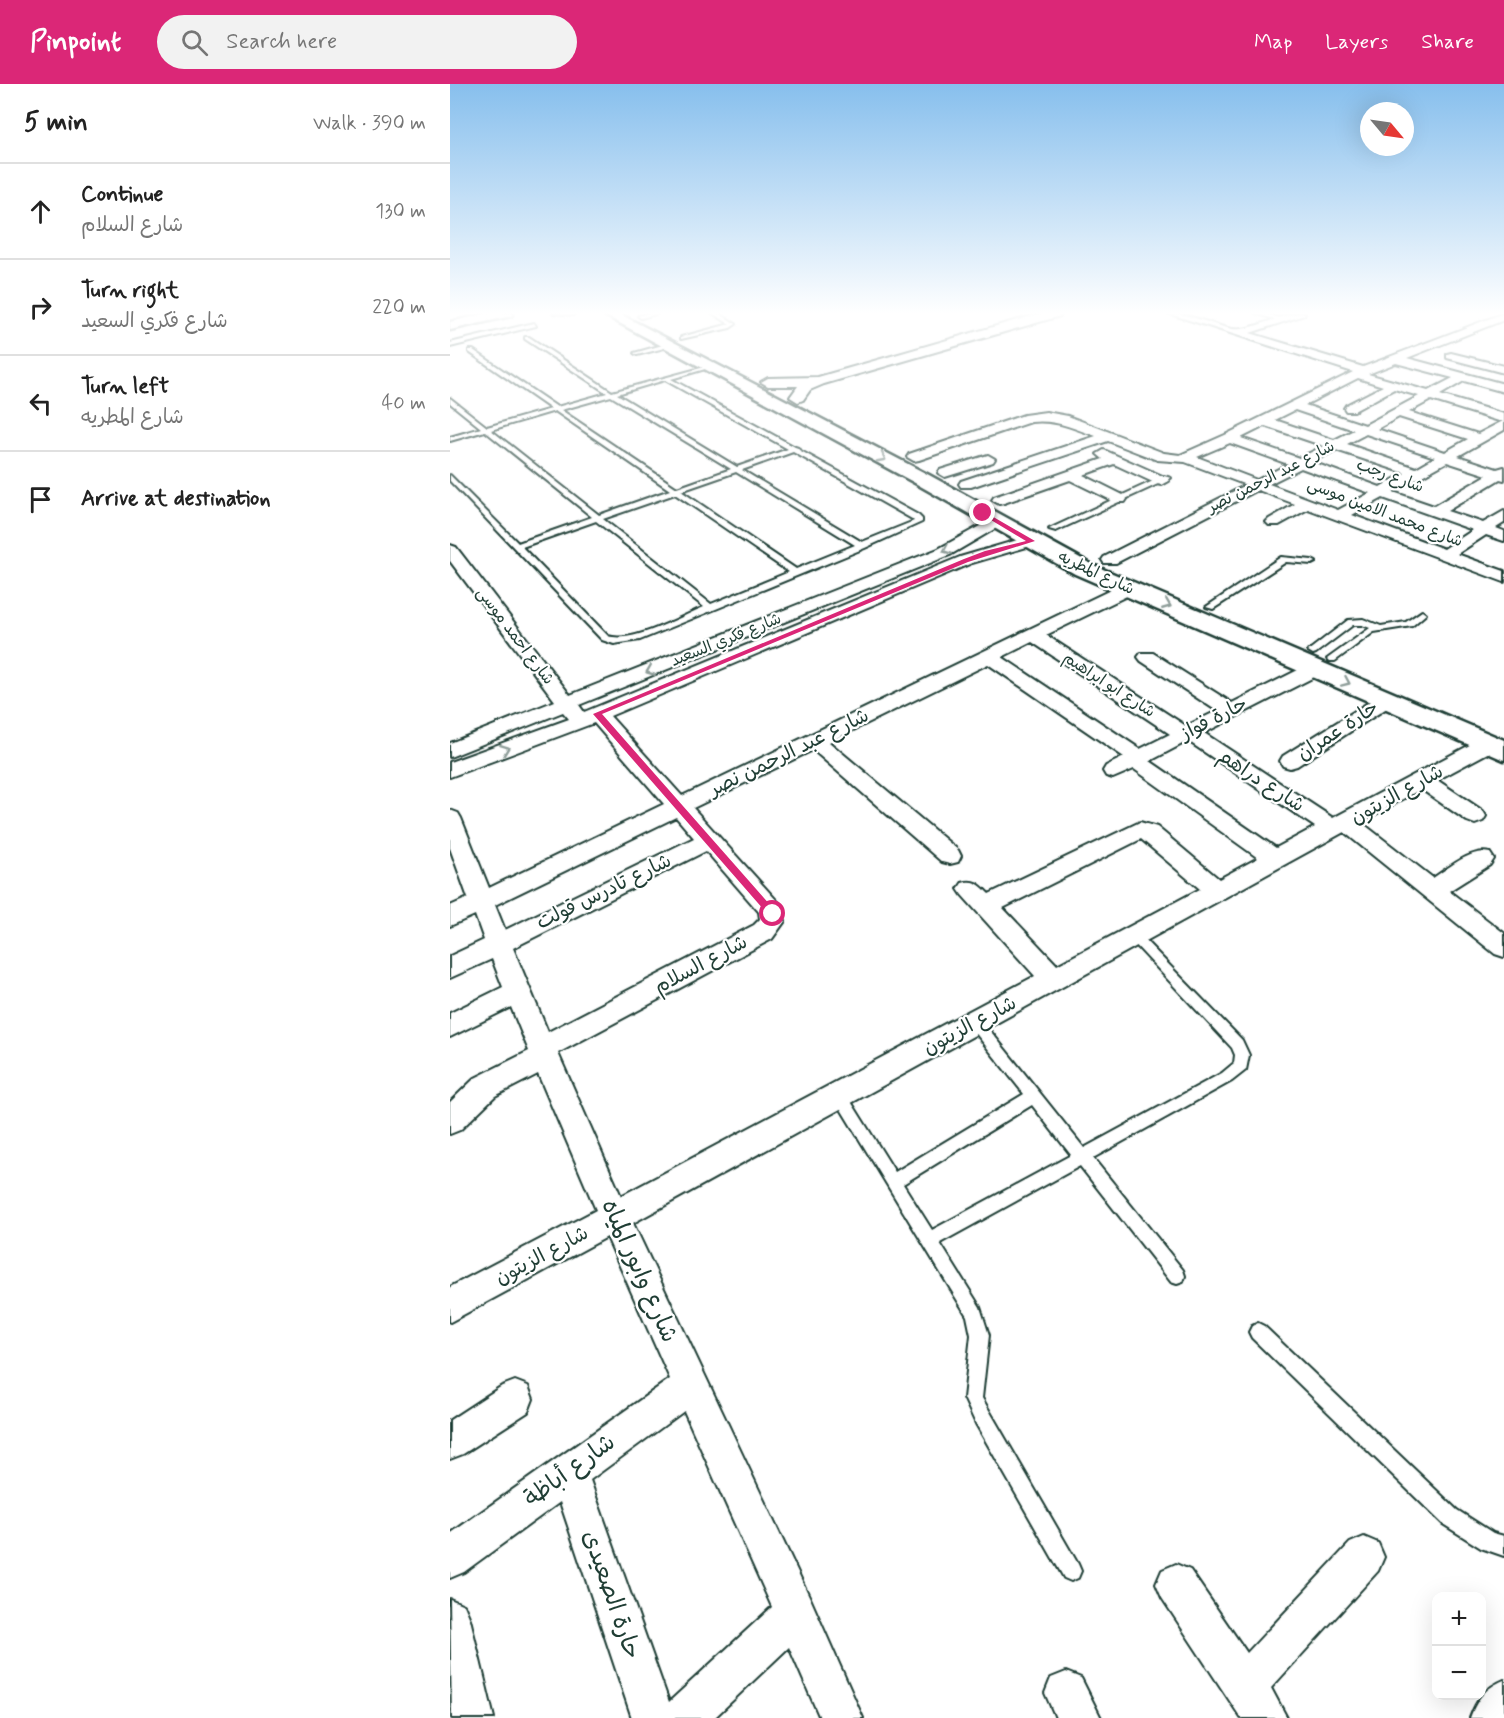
<!DOCTYPE html>
<meta charset="utf-8">
<style>
body{margin:0;font-family:Mynerve,"Playpen Sans Arabic",sans-serif;background:#f2f2f2;color:#222}
.controls{position:absolute;right:18px;bottom:18px;display:grid;overflow:hidden;border-radius:12px;box-shadow:0 6px 24px #0002}
.controls button{width:54px;height:54px;display:grid;place-items:center;padding:0;border:0;border-bottom:2px solid #e0e0e0;background:#fff;color:#222;font:30px sans-serif}
.compass{position:absolute;left:910px;top:18px;width:54px;height:54px;border-radius:50%;background:#fff;box-shadow:0 6px 24px #0002;rotate:119deg}
.stop{position:absolute;width:18px;height:18px;margin:-14px;border:4px solid #db2777;border-radius:50%;background:#fff}
.stop.end{background:#db2777;border-color:#fff;box-shadow:0 2px 6px #0008}
.list{margin:0;padding:0;list-style:none}
h2{display:flex;justify-content:space-between;align-items:center;height:78px;margin:0;padding:0 24px;font-size:26px}
h2 small{font-size:20px;font-weight:400;color:#767676}
.list li{display:grid;grid-template-columns:39px 1fr auto;gap:18px;align-items:center;box-sizing:border-box;height:96px;padding:0 24px;border-top:2px solid #e0e0e0}
.list b{display:block;font-size:22px;white-space:nowrap}
.list p{margin:0;font-size:20px;white-space:nowrap;color:#767676}
.list em{font-size:20px;font-style:normal;color:#767676}
.icon{flex:none;width:33px;height:33px;fill:none;stroke:currentColor;stroke-width:2;stroke-linecap:round;stroke-linejoin:round}
.map{position:relative;flex:none;width:1054px;height:1634px;overflow:hidden}
header{display:flex;align-items:center;gap:36px;box-sizing:border-box;height:84px;padding:0 30px;background:#db2777;color:#fff}
header strong{font-size:28px}
nav{display:flex;gap:33px;margin-inline-start:auto;font-size:21px}
.search{width:420px;height:54px;background:#f2f2f2;display:flex;align-items:center;gap:15px;box-sizing:border-box;padding:0 21px;border-radius:33px;color:#767676;font-size:22px}
main{display:flex}
aside{flex:1;background:#fff}
.map>svg:first-child{display:block}
.lines{fill:none;stroke-linecap:round;stroke-linejoin:round}
.service-casing{stroke:#1f3d34;stroke-width:4}
.minor-casing{stroke:#1f3d34;stroke-width:4}
.tertiary-casing{stroke:#1f3d34;stroke-width:4}
.secondary-casing{stroke:#1f3d34;stroke-width:5}
.service{fill:#fff;fill-rule:evenodd}
.minor{fill:#fff;fill-rule:evenodd}
.tertiary{fill:#fff;fill-rule:evenodd}
.secondary{fill:#fff;fill-rule:evenodd}
.oneway{stroke:#8f9e9a}
.route{fill:#db2777}
.labels{text-anchor:middle;dominant-baseline:central;stroke-width:4.5;stroke-linejoin:round;paint-order:stroke}
.far-street-label{font-size:16px;fill:#1f3d34;stroke:#fff}
.street-label{font-size:20px;fill:#1f3d34;stroke:#fff}
.near-street-label{font-size:24px;fill:#1f3d34;stroke:#fff}
</style>
<header>
<strong>Pinpoint</strong>
<div class="search"><svg class="icon" aria-label="search" viewBox="0 0 24 24"><circle cx="10" cy="10" r="6"/><path d="M15 15l6 6"/></svg>Search here</div>
<nav><a>Map</a><a>Layers</a><a>Share</a></nav>
</header>
<main>
<aside>
<h2>5 min<small>Walk · 390 m</small></h2>
<ul class="list">
<li><svg class="icon" aria-label="ahead" viewBox="0 0 24 24"><path d="M12 20V5M6 11l6-6 6 6"/></svg><div><b>Continue</b><p>شارع السلام</p></div><em>130 m</em></li>
<li><svg class="icon" aria-label="right" viewBox="0 0 24 24"><path d="M7 20v-9h11M14 6l5 5-5 5"/></svg><div><b>Turn right</b><p>شارع فكري السعيد</p></div><em>220 m</em></li>
<li><svg class="icon" aria-label="left" viewBox="0 0 24 24"><path d="M17 20v-9H6M10 6l-5 5 5 5"/></svg><div><b>Turn left</b><p>شارع المطريه</p></div><em>40 m</em></li>
<li><svg class="icon" aria-label="arrive" viewBox="0 0 24 24"><path d="M6 21V4h12l-3 4 3 4H6"/></svg><div><b>Arrive at destination</b></div></li>
</ul>
</aside>
<div class="map">
<svg width="1054" height="1634" viewBox="0 0 1054 1634">
<rect width="100%" height="100%" fill="#fff"/>
<filter id="ink" filterUnits="userSpaceOnUse"><feTurbulence type="fractalNoise" baseFrequency=".0167" numOctaves="2"/><feDisplacementMap in="SourceGraphic" scale="12" xChannelSelector="R" yChannelSelector="G"/><feConvolveMatrix kernelMatrix="1 2 1 2 8 2 1 2 1" color-interpolation-filters="sRGB"/></filter>
<g filter="url(#ink)">
<g class="lines">
<g class="service-casing">
<g id="service">
<path d="M103,229H126L123,231Z"/>
<path d="M199,229H209L191,234L188,232Z"/>
<path d="M262,229H268L286,240L280,244L231,255V253L280,240Z"/>
<path d="M805,229H813L833,235L830,237Z"/>
<path d="M84,239L86,242L0,263V259Z"/>
<path d="M75,253H79L162,308L262,281V283L221,295L345,363L348,364L349,366L468,431L472,435V438L415,464L190,556L164,560L152,556L0,397V391L68,459L142,433L35,347L0,357V353L31,344L0,319V314L37,343L101,325L19,268V266H23L107,323L157,309L75,255ZM215,296L338,365L287,383L167,310ZM161,312L281,385L227,404L111,326ZM105,327L220,406L149,431L41,346ZM343,368L462,435L464,437L412,458L292,386ZM286,388L405,461L346,485L231,407ZM225,410L339,488L261,520L153,435ZM146,437L254,523C230,533 182,560 158,552L72,463Z"/>
<path d="M220,259L222,262L187,271L184,269Z"/>
<path d="M714,392L721,394L606,447L599,445Z"/>
<path d="M831,473L862,476L866,478L862,480L836,478L763,525L756,523Z"/>
<path d="M972,527L976,530L962,542L924,548L885,577H879L877,575L920,544L912,541H903L866,569L863,570L858,567L898,536L913,535L931,542L956,538Z"/>
<path d="M684,847L688,849L792,956L799,971L796,986L782,997L643,1074L733,1186L735,1192L733,1198L727,1200L721,1198L630,1082L490,1159L530,1223L539,1251L532,1314L628,1480L631,1487L628,1494L621,1497L614,1494L526,1340L514,1314L521,1251L517,1232L383,1012L385,1008L390,1006L395,1008L445,1088L574,1010L520,942L518,938L520,934L525,932L530,934L634,1064L772,989L784,979L785,971L782,964L680,855L678,852L680,849ZM582,1021L621,1071L482,1146L453,1100Z"/>
<path d="M808,1239L814,1242L1007,1426L1043,1449L1054,1452V1472L1031,1464L993,1440L802,1254L799,1248L802,1242Z"/>
</g>
</g>
<g class="minor-casing">
<g id="minor">
<path d="M717,229C741,228 775,248 791,245C813,242 832,229 855,229L854,231L800,249L913,283L1054,229V236L957,274L1054,300V308L1014,297L990,311L1054,330V346L1008,372L1047,385L1054,383V396L1050,395L997,427L1033,439L1054,427V439L1046,444L1054,447V457L1036,451L1007,470L1054,487V498L858,425L829,441H819L816,438L819,435L845,420L808,406L666,479H654L652,476L654,473L796,401L735,378L707,376L658,357L521,403H511L509,400L511,397L646,352C623,344 605,335 581,338L469,376L464,377L457,373L459,370L574,331L596,328L618,332L714,369L730,371L775,351L903,288ZM946,279L1003,294L978,307L918,290ZM908,294L933,302L896,321L894,324L896,327H904L944,305L969,312L915,341L855,321ZM981,316L1049,337H1053L1028,350L959,328ZM845,326L904,346L884,356L825,336ZM949,333L1018,355L995,368L927,345ZM815,342L874,362L849,374L791,354ZM916,350L985,373L966,384L897,360ZM780,359L838,380L807,396L747,373ZM886,366L955,389L930,403L862,378ZM997,378L1037,391L984,422L943,408ZM851,384L920,409L888,426L819,400ZM933,414L1023,446L994,465L902,431Z"/>
<path d="M1001,269L1054,282V289L997,274V270Z"/>
<path d="M654,366L717,394L719,397L712,401L707,400L664,380L633,391L675,412L677,415L675,418H665L620,396L554,419L549,420L542,416L544,413L653,375L647,370Z"/>
<path d="M538,371L545,375L543,378L495,393L488,389L490,386Z"/>
<path d="M548,432L553,434L556,437L553,440L500,471L129,621L134,628L510,473L581,452L587,454L589,457L587,460L522,479L160,632L232,712L671,501H683L685,505L683,509L596,551L736,642L767,627L691,577L688,573L691,569H703L782,619L858,581H872L874,585L872,589L754,649L883,734L1031,655L1038,654L1045,655L1048,660L1045,665L987,696L1033,727L1036,732L1033,737L1025,740L1017,737L971,705L911,738L983,794C999,784 1021,764 1040,769L1044,775L1040,781L999,807L1054,849V873L1045,870L894,748L183,1139L360,1514L413,1634H370L339,1563L264,1634H182L110,1418L14,1488L0,1494V1450L220,1295L157,1153L0,1238V1203L146,1126L88,990L45,1012L10,1046L0,1050V1018L25,994L79,967L61,923L0,953V929L53,903L42,875L0,894V872L34,856L25,831L0,842V822L18,814L0,764V726L8,729L11,734L39,804L214,720L144,639L0,693V678L119,635L113,628L0,673V659L105,617L0,477V461L6,463L120,611L488,465ZM582,558L720,650L690,665L552,573ZM538,580L674,673L656,682L653,687L656,692L663,694L684,685L808,774L769,795L707,743L690,738L539,810C530,801 525,795 512,799L508,805L512,811L585,892L171,1112L108,969L322,855L335,837L329,819L243,724L363,666L492,778L500,780L508,778L511,772L508,766L379,658ZM738,657L865,743L826,764L700,677ZM226,733L244,754L55,846L45,821ZM691,755L750,805L607,881L553,824ZM256,767L309,828L310,835L304,841L98,948L63,864ZM234,1327L322,1523L219,1618L140,1396Z"/>
<path d="M936,610L943,612L946,616L943,620L847,682L840,684L833,682L830,677L833,672L929,612Z"/>
<path d="M65,1297L78,1302L83,1315L78,1328L13,1370L0,1375V1336L52,1302Z"/>
<path d="M914,1453L928,1459L934,1473L928,1487L821,1604L837,1634H791L712,1514L706,1500L712,1486L726,1480L740,1486L797,1569L900,1459Z"/>
<path d="M0,1515L14,1521L20,1535L44,1634H2Z"/>
<path d="M616,1588L631,1594L651,1634H606L595,1609L601,1594Z"/>
<path d="M1054,1596V1634H1020C1027,1615 1035,1604 1054,1596Z"/>
</g>
</g>
<g class="tertiary-casing">
<path id="tertiary" d="M592,229H611L610,232L374,300L360,306L353,316L348,318L340,313L348,302H318L311,298L318,294L368,293Z"/>
</g>
<g class="secondary-casing">
<g id="secondary">
<path d="M39,229H63L61,232L0,246V238Z"/>
<path d="M151,229H168L479,391L641,480L1054,656V676L625,490L465,399Z"/>
</g>
</g>
<use href="#service" class="service"/>
<use href="#minor" class="minor"/>
<use href="#tertiary" class="tertiary"/>
<use href="#secondary" class="secondary"/>
</g>
<defs><path id="oneway-chevron" d="M-2-3.5L2.5 0L-2 3.5" fill="none" stroke-width="1.6" stroke-linecap="round" stroke-linejoin="round" transform="scale(1.5)"/></defs>
<g class="oneway">
<use href="#oneway-chevron" transform="translate(432 374) rotate(28)"/>
<use href="#oneway-chevron" transform="translate(497 466) rotate(156)"/>
<use href="#oneway-chevron" transform="translate(717 521) rotate(22)"/>
<use href="#oneway-chevron" transform="translate(200 587) rotate(158)"/>
<use href="#oneway-chevron" transform="translate(896 598) rotate(24)"/>
<use href="#oneway-chevron" transform="translate(55 665) rotate(-21)"/>
</g>
</g>
<linearGradient id="sky" x2="0" y2="1"><stop stop-color="#87bfed"/><stop offset="0.5" stop-color="#fff"/><stop offset="1" stop-color="#fff" stop-opacity="0"/></linearGradient>
<rect width="1054" height="458" fill="url(#sky)"/>
<path class="route" d="M533,427L585,457L518,478L152,630L328,830L323,834L320,833L143,630L514,475L535,467L576,457L531,430Z"/>
<g class="labels">
<g class="far-street-label">
<text transform="translate(940 392) rotate(20)">شارع رجب</text>
<text transform="translate(821 393) rotate(-27)">شارع عبد الرحمن نصر</text>
<text transform="translate(935 429) rotate(21)">شارع محمد الامين موسى</text>
<text transform="translate(646 489) rotate(25)">شارع المطريه</text>
<text transform="translate(65 552) rotate(53)">شارع احمد موسى</text>
<text transform="translate(276 556) rotate(-22)">شارع فكري السعيد</text>
<text transform="translate(659 601) rotate(33)">شارع ابو ابراهيم</text>
</g>
<g class="street-label">
<text transform="translate(764 635) rotate(-27)">حارة فواز</text>
<text transform="translate(888 647) rotate(-33)">حارة عمران</text>
<text transform="translate(339 669) rotate(-26)">شارع عبد الرحمن نصر</text>
<text transform="translate(811 697) rotate(33)">شارع دراهم</text>
<text transform="translate(947 711) rotate(-29)">شارع الزيتون</text>
<text transform="translate(154 808) rotate(-26)">شارع تادرس قولت</text>
<text transform="translate(251 881) rotate(-28)">شارع السلام</text>
<text transform="translate(520 942) rotate(-28)">شارع الزيتون</text>
<text transform="translate(92 1172) rotate(-28)">شارع الزيتون</text>
</g>
<g class="near-street-label">
<text transform="translate(189 1187) rotate(66)">شارع وابور المياه</text>
<text transform="translate(120 1387) rotate(-36)">شارع أباظة</text>
<text transform="translate(161 1511) rotate(71)">حارة الصعيدى</text>
</g>
</g>
</svg>
<div class="controls">
<button>+</button>
<button>−</button>
</div>
<svg class="compass" viewBox="-18 -18 36 36"><path d="M0-13l5 13h-10z" fill="#e53935"/><path d="M0 13l5-13h-10z" fill="#767676"/></svg>
<div class="stop" style="left:323px;top:830px"></div>
<div class="stop end" style="left:533px;top:429px"></div>
</div>
</main>
